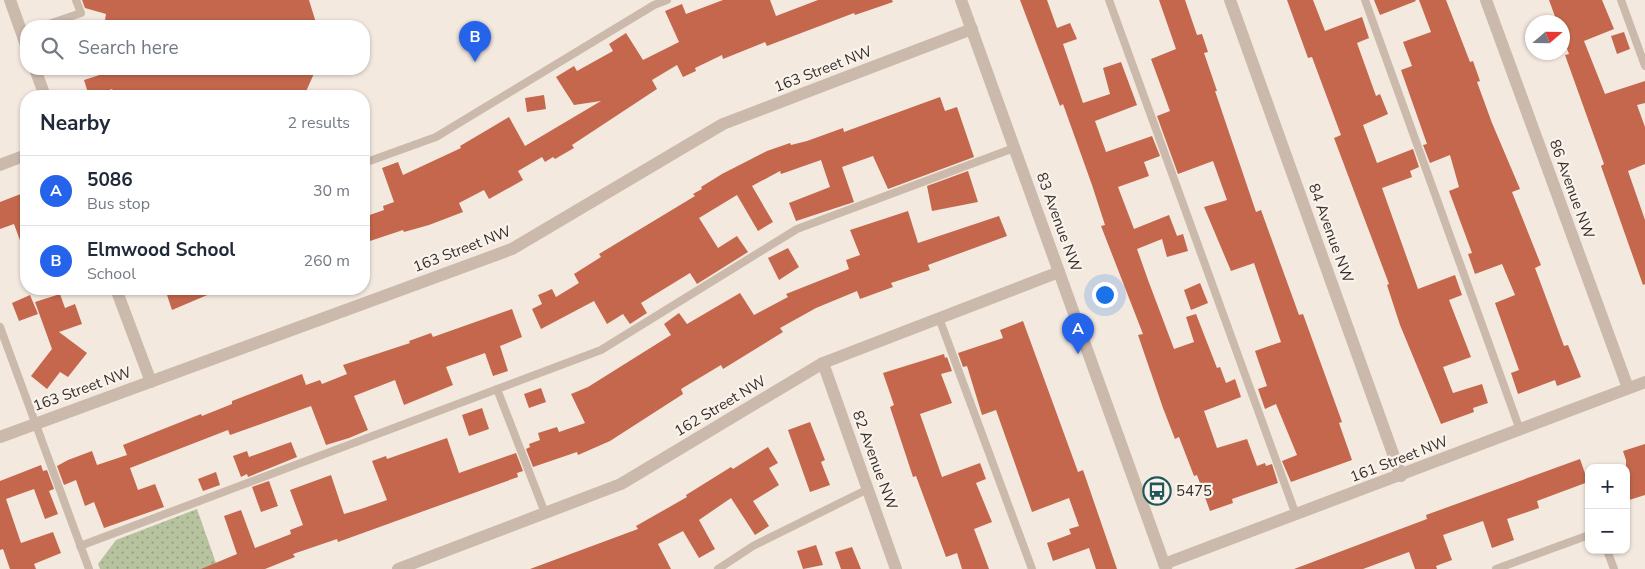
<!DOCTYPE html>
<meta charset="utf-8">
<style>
body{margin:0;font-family:"Nunito Sans",sans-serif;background:#f6f6f7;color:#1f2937}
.controls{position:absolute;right:15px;bottom:15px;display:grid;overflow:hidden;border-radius:10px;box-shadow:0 1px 4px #0004}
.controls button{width:45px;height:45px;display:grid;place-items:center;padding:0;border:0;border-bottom:1px solid #e0e1e3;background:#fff;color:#1f2937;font:25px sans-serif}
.compass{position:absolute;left:1525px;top:15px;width:45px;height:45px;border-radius:50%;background:#fff;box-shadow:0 1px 4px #0004;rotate:70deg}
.you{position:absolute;left:1104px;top:294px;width:18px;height:18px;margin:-12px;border:4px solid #fff;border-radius:50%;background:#1a73e8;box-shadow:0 0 0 8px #1a73e833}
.badge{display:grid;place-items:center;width:32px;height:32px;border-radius:50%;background:#2563eb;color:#fff;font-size:16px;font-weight:700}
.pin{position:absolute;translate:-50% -41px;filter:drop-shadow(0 1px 2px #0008)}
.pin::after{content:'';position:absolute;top:26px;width:18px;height:15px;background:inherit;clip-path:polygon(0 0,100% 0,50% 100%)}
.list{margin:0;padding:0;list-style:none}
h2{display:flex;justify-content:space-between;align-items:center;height:65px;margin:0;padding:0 20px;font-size:21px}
h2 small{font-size:16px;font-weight:400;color:#747a83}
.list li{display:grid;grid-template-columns:32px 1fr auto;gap:15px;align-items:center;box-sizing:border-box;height:70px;padding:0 20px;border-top:1px solid #e0e1e3}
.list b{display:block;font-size:19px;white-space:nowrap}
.list p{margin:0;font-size:16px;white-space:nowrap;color:#747a83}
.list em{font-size:16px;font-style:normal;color:#747a83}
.icon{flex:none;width:28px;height:28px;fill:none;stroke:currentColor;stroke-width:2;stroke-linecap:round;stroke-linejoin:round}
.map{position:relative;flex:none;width:1645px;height:569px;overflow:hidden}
.search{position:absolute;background:#fff;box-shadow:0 1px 4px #0004;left:20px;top:20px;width:350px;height:55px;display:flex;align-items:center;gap:12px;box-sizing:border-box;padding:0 18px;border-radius:20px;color:#747a83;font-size:19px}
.panel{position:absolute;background:#fff;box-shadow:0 1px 4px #0004;left:20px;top:90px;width:350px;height:205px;border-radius:20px}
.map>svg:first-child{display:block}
.grass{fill:url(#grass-dots)}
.building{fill:#c4674c}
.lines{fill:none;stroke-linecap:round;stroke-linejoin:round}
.service{stroke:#cbb9ab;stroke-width:8}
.minor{stroke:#cbb9ab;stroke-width:12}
.tertiary{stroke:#cbb9ab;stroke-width:12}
.labels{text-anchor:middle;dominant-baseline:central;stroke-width:4.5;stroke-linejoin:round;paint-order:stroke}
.street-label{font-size:15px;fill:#392e2a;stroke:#faf3ec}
.poi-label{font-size:15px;fill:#392e2a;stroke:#faf3ec;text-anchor:start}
</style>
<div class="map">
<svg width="1645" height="569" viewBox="0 0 1645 569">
<defs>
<pattern id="grass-dots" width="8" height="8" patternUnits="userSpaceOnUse" patternTransform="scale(1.25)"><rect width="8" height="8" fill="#b7c29f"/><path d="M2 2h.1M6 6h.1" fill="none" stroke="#969e82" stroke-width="1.8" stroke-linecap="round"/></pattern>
</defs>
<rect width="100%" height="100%" fill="#f3e9df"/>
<path class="grass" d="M197,509L218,569H100L98,564L116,540Z"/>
<g class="building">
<path d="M82,0H309L317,26H104L106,14L85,8Z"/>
<path d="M723,0H770L776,16L818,0H892L893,2L855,15L854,13L767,46L765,42L723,59L722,55L695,68L696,71L683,77L677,65L652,80L657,89L572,145L574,148L555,159L553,157L545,162L542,157L518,171L523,180L489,199L484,190L459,203L463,212L429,225L404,232L403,230L364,243V217L384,210L383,206L394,202L382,168L398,162L403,175L461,148L460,146L509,117L525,146L601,101L574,105L556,77L574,66L577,71L613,51L609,44L626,33L643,60L679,42L665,11L682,4L686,14Z"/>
<path d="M1020,0H1047L1057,28L1070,23L1077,39L1063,44L1083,103L1110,94L1103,68L1121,62L1137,105L1095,121L1106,152L1152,136L1160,156L1144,162L1149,176L1118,187L1134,229L1169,215L1177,236L1183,234L1188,251L1167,257L1162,239L1137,249L1148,280L1174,349L1194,342L1186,317L1196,314L1217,368L1220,367L1226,383L1235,379L1241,397L1204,411L1217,448L1247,439L1257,466L1265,463L1266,466L1272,464L1278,483L1232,499L1233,503L1210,511L1197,475L1194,476L1179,437L1175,439L1163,408L1138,335L1143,334L1101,226L1105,225L1092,185L1063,104L1060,106Z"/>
<path d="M1159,0H1185L1197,35L1202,34L1208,52L1204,53L1217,91H1215L1256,212L1261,210L1299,315L1303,314L1342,422L1339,423L1352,460L1291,482L1282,461L1297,455L1276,404L1265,409L1258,389L1267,386L1255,351L1281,342L1254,263L1231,271L1204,207L1227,200L1213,161L1178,174L1157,116L1170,111L1151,59L1176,49Z"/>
<path d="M1287,0H1313L1325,31L1362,17L1369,38L1357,43L1376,96L1380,94L1388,114L1363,125L1377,163L1413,149L1419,167L1410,171L1412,177L1382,188L1418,289L1455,275L1462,295L1449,300L1471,357L1443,367L1453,393L1482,384L1488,403L1473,408L1474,412L1441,424L1400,325L1387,285L1389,284L1334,138L1341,135L1312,57L1308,58Z"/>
<path d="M1374,0H1415L1416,1L1380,15Z"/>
<path d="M1419,0H1446L1470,62L1473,61L1480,81L1477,82L1492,123L1520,189L1512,192L1541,265L1535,268L1564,346L1568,345L1581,377L1557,386L1555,380L1518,394L1511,373L1519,370L1495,303L1515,295L1502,264L1475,274L1468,254L1472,253L1449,191L1459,187L1450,155L1430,163L1423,145L1427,144L1401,70L1412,66L1403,42L1431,32Z"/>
<path d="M1549,0H1602L1614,29L1584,41L1605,94L1645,81V103L1637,105L1645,127V164L1628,171L1645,220V284L1643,285L1601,166L1604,164L1565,55L1569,54L1562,36V22H1557Z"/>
<path d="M1624,32L1630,49L1617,54L1611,36Z"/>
<path d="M105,69H316L304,96H116L112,89L95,96H89L84,80L106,73Z"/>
<path d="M544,95L546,109L527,112L525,98Z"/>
<path d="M940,97L945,111L957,107L974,157L888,189L873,156L842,167L854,202L796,221L789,203L830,187L821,160L781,174L780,171L752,186L773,222L758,231L737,195L699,218L718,248L737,236L748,252L697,284L690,273L641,303L647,313L630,324L623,314L607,324L594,301L541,329L532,309L542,304L538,295L552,289L556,297L579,283L574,274L601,257L599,254L695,196L693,194L702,189L701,187L722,174L767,151L790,143L791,145L807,141L843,128L844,132Z"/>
<path d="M968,171L978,202L932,211L927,186Z"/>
<path d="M26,192V253L25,254L14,224L0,229V202Z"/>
<path d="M908,211L918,243L999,216L1007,236L928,265L930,270L891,283L893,287L860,299L857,291L816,308L780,328L783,332L723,369L721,365L681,389L683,394L610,441L578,455L577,452L533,467L526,449L530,447L529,444L540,440L538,433L557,427L559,432L585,423L571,394L588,387L671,335L664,324L679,313L687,324L740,293L754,315L788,297L786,294L849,269L846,260L860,255L850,230Z"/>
<path d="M788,248L799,267L779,280L768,258Z"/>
<path d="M1200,283L1208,303L1191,310L1184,290Z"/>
<path d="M165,289H219V290L172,310Z"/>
<path d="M60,294L65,308L75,304L82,324L59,332L87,353L68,377L60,372L47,389L31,376L52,349L35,302Z"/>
<path d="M30,295L38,314L19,321L12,303Z"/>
<path d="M512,309L522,337L500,346L508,371L493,376L485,353L446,367L453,385L404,405L395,380L354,396L368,430L349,438L326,445L311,406L230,435L228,430L130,468L138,490L155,484L164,507L104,528L94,502L85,506L76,480L64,485L57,466L68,460L92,451L97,465L127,455L123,445L201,414L202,416L232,404V401L302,374L306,385L320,380L322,384L347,374L343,365L410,343L409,341L431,333L433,337Z"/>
<path d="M1023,321L1078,472L1083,470L1117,569H1096L1089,548L1053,561L1047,543L1071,534L1069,529L1079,526L1069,498L1032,512L996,410L982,415L967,366L963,367L958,353L1003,338L1000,330Z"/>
<path d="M944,354L945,358L947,357L952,371L941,374L952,403L920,414L942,477L980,463L986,479L976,483L992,522L974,529L989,569H962L957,553L946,557L916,476L913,477L890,407L894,405L883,373Z"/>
<path d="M541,388L546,402L529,408L524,394Z"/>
<path d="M482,408L489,429L469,436L462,415Z"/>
<path d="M810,422L825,460L821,462L830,485L810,492L788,430Z"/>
<path d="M447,438L459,473L516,453L523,471L517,473L518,477L338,542L337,539L293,554L295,557L265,569H201L237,554L224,516L241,510L255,548L291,534L290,530L303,525L290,490L331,475L344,514L361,509L387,500L372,461L386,456L387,459Z"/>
<path d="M291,442L297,457L248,477L247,474L241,477L233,456L247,451L249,457Z"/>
<path d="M1645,444V495L1626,501V460L1623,451Z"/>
<path d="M768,447L778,463L769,468L779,485L753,501L769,526L755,535L731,498L699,520L715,549L699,558L683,531L658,544L671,569H530L638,529L636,526L687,497L686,495L731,467L733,469Z"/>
<path d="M1580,459L1588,482L1537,501L1539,508L1507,519L1514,540L1492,548L1483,521L1443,535L1452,560L1436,566L1437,569H1415L1409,552L1363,569H1294L1427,519L1426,515Z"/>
<path d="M41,465L43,471L47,470L54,489L49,491L58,514L45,519L34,489L6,499L21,543L53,532L61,553L34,564L36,569H10L3,549L0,550V481Z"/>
<path d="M216,472L220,485L203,491L198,479Z"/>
<path d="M269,481L278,506L261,512L252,487Z"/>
<path d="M816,545L823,565L803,569L797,551Z"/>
<path d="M852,547L861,569H841L835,552Z"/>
</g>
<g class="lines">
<g class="service">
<path d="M1109,0L1296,515"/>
<path d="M1365,0L1520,430"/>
<path d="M1621,0L1645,66"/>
<path d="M43,26L81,13L76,0"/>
<path d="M364,163L436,137L654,5L667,0"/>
<path d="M939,318L1032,569"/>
<path d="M0,327L89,569"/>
<path d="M497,389L545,513"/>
<path d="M80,546L601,350L797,229L1014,148"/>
<path d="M1607,550L1614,569"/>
<path d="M718,569L753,546L868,489"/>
<path d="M1496,569L1589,535"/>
</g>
<g class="minor">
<path d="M10,0L26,45"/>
<path d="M1230,0L1401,476"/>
<path d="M1486,0L1628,388"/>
<path d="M35,69L45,96"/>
<path d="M0,165L26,155"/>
<path d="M116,289L151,382"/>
<path d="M823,363L896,569"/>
<path d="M0,437L512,249L723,124L972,29"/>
<path d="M1164,564L1645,382"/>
<path d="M398,569L621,484L823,363L1059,272"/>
</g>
<path class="tertiary" d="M961,0L1166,569"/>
</g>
<defs>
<g id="bus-ring" transform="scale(1.4375)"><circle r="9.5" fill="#faf3ec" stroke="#20575a" stroke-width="1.5"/><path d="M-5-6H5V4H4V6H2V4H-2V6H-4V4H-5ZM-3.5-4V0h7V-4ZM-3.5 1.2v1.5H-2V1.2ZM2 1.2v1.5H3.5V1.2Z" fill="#20575a"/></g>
</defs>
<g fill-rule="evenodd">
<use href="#bus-ring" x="1157" y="491"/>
</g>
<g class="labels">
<g class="street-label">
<text transform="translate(823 69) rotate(-21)">163 Street NW</text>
<text transform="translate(1572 189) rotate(70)">86 Avenue NW</text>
<text transform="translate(1059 222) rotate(70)">83 Avenue NW</text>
<text transform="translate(1331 233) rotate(70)">84 Avenue NW</text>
<text transform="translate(462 249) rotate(-21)">163 Street NW</text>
<text transform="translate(82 389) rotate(-20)">163 Street NW</text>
<text transform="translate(720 406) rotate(-31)">162 Street NW</text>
<text transform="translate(1399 459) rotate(-21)">161 Street NW</text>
<text transform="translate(875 460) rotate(70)">82 Avenue NW</text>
</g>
<g class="poi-label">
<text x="1176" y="491">5475</text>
</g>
</g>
</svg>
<div class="controls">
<button>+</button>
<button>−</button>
</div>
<svg class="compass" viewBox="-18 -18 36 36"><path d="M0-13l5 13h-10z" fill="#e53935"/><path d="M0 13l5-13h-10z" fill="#747a83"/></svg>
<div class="you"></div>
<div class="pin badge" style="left:1078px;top:354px">A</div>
<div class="pin badge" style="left:475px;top:62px">B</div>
<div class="search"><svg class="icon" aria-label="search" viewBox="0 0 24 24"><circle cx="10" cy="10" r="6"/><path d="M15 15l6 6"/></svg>Search here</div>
<section class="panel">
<h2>Nearby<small>2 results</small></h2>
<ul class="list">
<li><span class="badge">A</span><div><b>5086</b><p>Bus stop</p></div><em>30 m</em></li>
<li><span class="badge">B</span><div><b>Elmwood School</b><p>School</p></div><em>260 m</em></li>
</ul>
</section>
</div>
